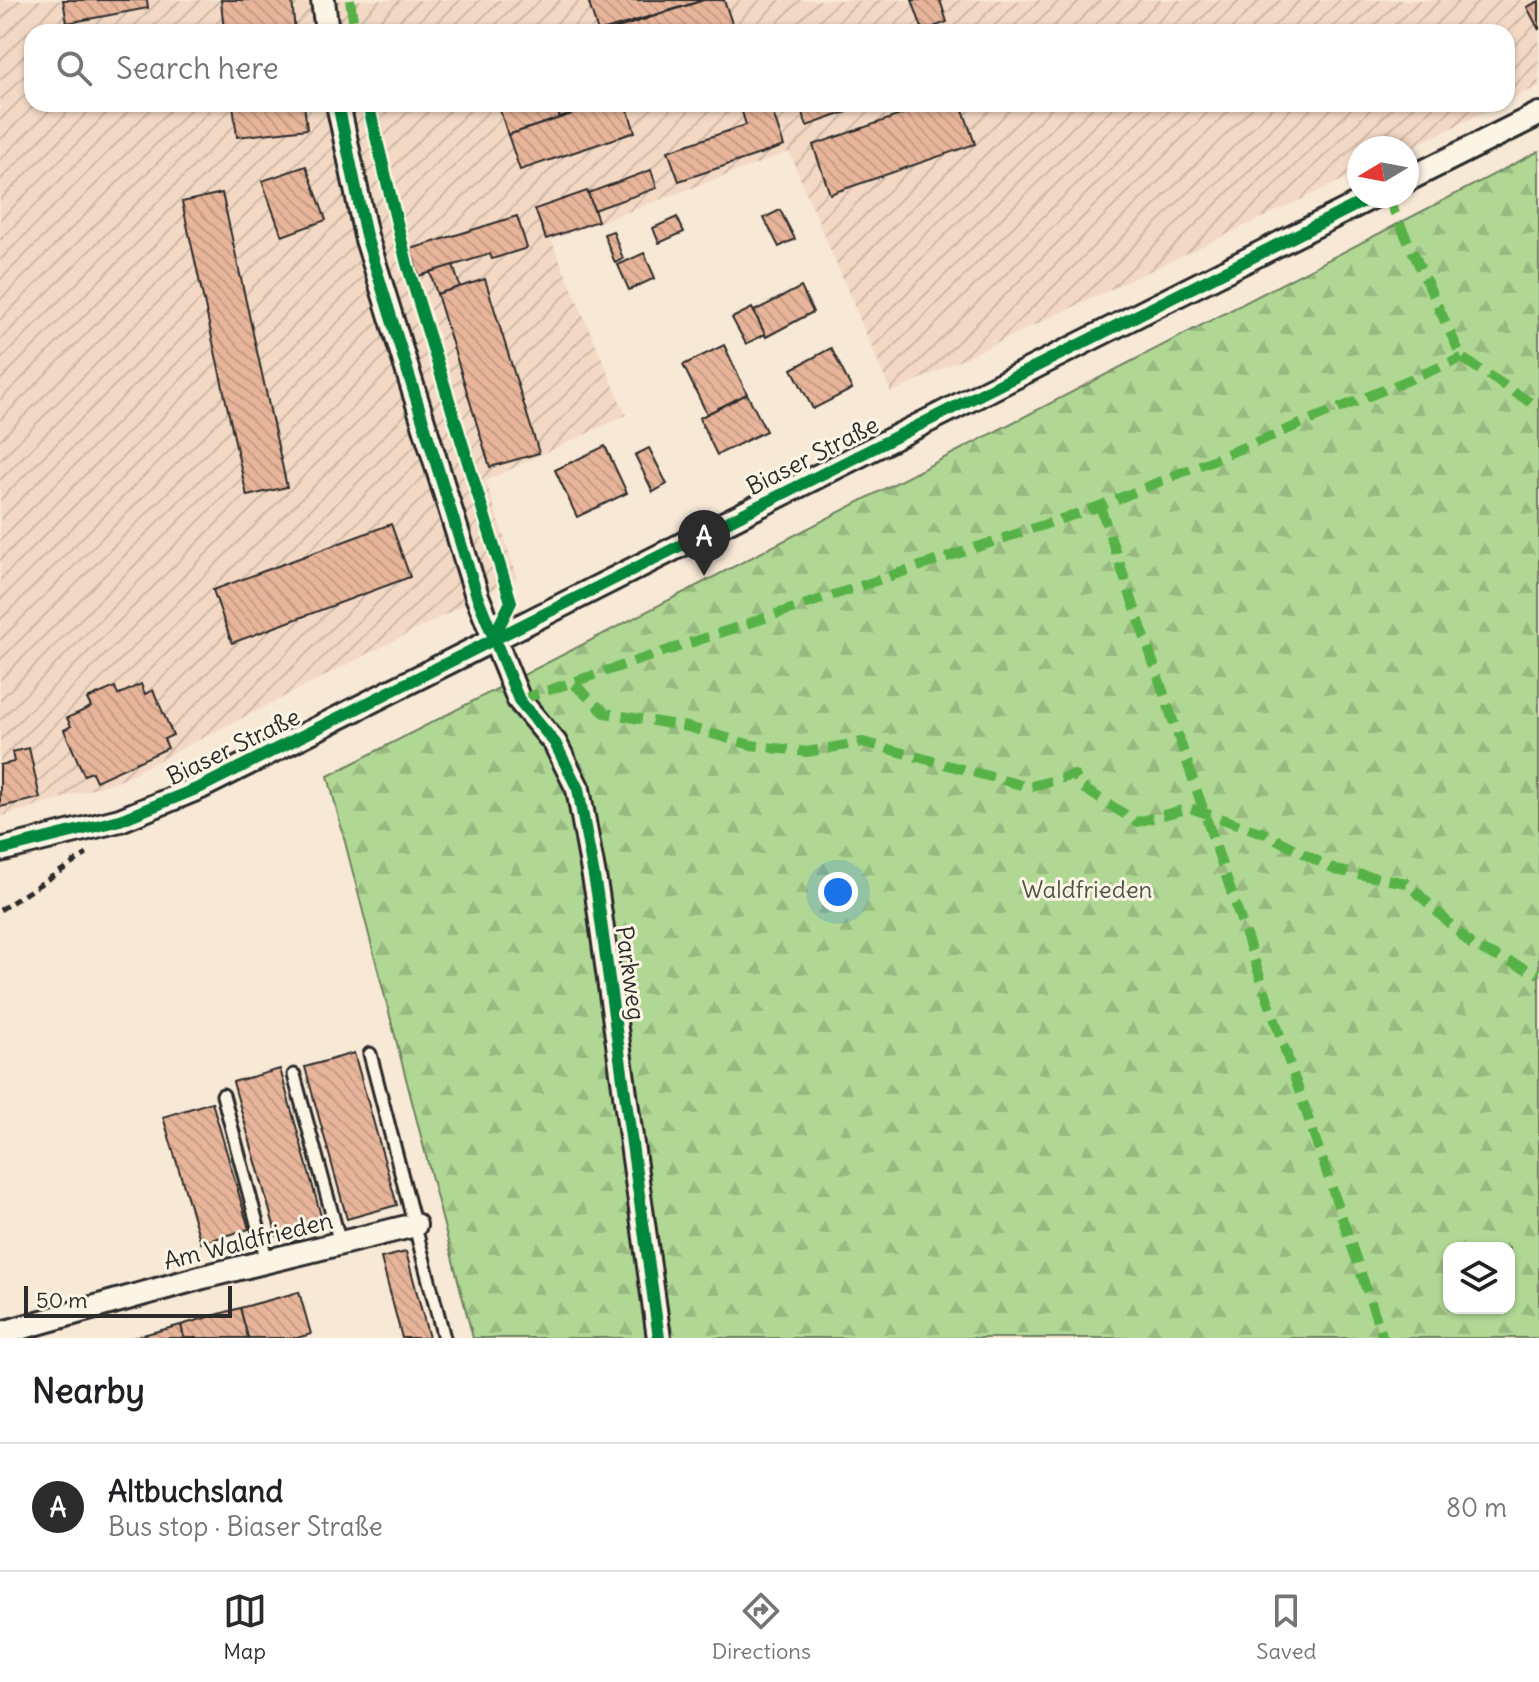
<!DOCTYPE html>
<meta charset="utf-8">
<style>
body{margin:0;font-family:Delius,sans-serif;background:#f2f2f2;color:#202124}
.controls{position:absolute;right:24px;bottom:24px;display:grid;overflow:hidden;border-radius:16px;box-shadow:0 2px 6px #0004}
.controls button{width:72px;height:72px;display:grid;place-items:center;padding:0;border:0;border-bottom:2px solid #e0e0e0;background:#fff;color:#202124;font:40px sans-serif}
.compass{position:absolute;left:1347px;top:136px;width:72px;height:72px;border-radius:50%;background:#fff;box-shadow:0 2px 6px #0004;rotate:260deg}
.scale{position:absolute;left:24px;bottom:20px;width:208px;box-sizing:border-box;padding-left:8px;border:4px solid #2b2b2b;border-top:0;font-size:22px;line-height:28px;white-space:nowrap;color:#2b2b2b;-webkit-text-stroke:6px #fcf5e5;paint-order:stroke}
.you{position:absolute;left:838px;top:892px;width:28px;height:28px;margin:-20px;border:6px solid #fff;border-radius:50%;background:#1a73e8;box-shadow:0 0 0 12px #1a73e833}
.badge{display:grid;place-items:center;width:52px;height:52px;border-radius:50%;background:#2b2b2b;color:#fff;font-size:26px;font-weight:700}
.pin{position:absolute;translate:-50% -66px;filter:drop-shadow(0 2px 4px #0008)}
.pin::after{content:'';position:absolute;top:42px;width:28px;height:24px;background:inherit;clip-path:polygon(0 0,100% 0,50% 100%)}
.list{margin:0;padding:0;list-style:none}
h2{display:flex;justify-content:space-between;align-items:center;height:104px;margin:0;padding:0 32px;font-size:34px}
h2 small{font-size:26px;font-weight:400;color:#757577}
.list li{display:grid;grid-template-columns:52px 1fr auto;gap:24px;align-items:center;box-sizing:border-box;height:128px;padding:0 32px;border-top:2px solid #e0e0e0}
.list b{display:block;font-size:30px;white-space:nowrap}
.list p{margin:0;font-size:26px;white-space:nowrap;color:#757577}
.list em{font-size:26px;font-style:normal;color:#757577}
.icon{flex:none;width:44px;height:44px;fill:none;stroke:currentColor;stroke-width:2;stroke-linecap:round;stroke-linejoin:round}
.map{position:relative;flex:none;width:1539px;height:1338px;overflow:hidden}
.search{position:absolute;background:#fff;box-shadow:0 2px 6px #0004;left:24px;right:24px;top:24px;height:88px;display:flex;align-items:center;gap:20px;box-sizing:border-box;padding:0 28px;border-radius:24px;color:#757577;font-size:30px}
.sheet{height:232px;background:#fff}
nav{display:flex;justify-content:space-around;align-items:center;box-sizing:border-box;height:112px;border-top:2px solid #e0e0e0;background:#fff;font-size:22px;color:#757577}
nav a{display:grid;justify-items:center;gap:4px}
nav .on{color:#2b2b2b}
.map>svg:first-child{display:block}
.industrial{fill:url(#industrial-furrows)}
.forest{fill:url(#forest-firs);stroke:#6e8260;stroke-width:2;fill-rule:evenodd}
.building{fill:url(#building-back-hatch);stroke:#2b2b2b;stroke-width:2}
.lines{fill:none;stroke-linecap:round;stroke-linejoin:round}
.service-casing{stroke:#2b2b2b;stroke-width:17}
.minor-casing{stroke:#2b2b2b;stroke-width:28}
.path{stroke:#2b2b2b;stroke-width:5;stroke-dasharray:8 6;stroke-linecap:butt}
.service{stroke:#fcf5e5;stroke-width:11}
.minor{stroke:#fcf5e5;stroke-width:22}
.quiet{stroke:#56b246;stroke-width:10;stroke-dasharray:20 10;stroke-linecap:butt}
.cycleway-casing{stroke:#fcf5e5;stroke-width:17}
.cycleway{stroke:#00873e;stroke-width:12}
.labels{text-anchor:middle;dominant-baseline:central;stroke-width:6;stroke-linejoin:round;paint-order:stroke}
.street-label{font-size:24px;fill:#2b2b2b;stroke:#fcf5e5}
.park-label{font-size:24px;fill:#4c5645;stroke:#fcf5e5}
</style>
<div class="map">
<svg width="1539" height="1338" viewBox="0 0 1539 1338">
<defs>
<pattern id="industrial-furrows" width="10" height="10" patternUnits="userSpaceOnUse" patternTransform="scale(2)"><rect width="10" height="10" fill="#f3d9c4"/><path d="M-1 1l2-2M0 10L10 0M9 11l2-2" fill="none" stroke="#d0baa9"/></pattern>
<pattern id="forest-firs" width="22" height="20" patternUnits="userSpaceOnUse" patternTransform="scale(2)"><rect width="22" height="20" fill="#b0d894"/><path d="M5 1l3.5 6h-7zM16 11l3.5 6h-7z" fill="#98ba80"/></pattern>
<pattern id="building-back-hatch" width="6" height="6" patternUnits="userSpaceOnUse" patternTransform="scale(2)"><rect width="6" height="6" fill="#e8b59a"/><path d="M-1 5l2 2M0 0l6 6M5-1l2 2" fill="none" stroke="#c79c85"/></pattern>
</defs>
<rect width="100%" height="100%" fill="#f8e8d6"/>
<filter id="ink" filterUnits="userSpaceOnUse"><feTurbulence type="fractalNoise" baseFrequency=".0125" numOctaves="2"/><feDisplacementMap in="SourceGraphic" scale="16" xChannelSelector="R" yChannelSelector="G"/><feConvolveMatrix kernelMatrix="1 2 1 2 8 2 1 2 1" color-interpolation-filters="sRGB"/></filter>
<g filter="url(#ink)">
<path class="industrial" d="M0,0H1539V86L1507,101V32H32V104H1501L1407,149L1359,148V172L891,393L789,152L551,240L626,415L486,481L517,578L118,781L0,817Z"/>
<path class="forest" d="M1539,151V1338H473L328,776ZM1449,1248H1509V1308H1449Z"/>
<g class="building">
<path d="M63,0H147L148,8L67,23Z"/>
<path d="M221,0H292L295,32H224Z"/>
<path d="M588,0H701V1L598,32Z"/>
<path d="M724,0L735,32H606L704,0Z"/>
<path d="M912,0H940L947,22L923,31Z"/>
<path d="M1539,1V30L1527,7Z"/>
<path d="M233,104H304L307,129L237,137Z"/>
<path d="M498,104H555L560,118L508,135Z"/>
<path d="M555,104H603L560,118Z"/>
<path d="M603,104H626L635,132L520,170L508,135Z"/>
<path d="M770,104L784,146L679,181L668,151L746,125L740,105Z"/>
<path d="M799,104H869L807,126Z"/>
<path d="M932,104H961L975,144L830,194L813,145Z"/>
<path d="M306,166L326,220L282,236L262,181Z"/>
<path d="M651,170L657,188L594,210L588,193Z"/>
<path d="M587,191L598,221L546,239L535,209Z"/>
<path d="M222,193L287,487L247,496L182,202Z"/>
<path d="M780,210L795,239L779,247L764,218Z"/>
<path d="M517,216L527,248L492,259L490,254L419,276L411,249Z"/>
<path d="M677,217L684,232L659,243L653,228Z"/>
<path d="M613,231L623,259L615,263L604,234Z"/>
<path d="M644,253L655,278L629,290L618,265Z"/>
<path d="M453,265L460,287L437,294L430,272Z"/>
<path d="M485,279L539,453L490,467L437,294Z"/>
<path d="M801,287L813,312L766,337L754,311Z"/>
<path d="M752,308L765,334L746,344L732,318Z"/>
<path d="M724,345L747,394L707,414L683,365Z"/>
<path d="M831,348L852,389L813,409L792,369Z"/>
<path d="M747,394L766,431L717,455L699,418Z"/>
<path d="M605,446L627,493L577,517L555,470Z"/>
<path d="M649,448L667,484L653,492L635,455Z"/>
<path d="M391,524L410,577L232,643L213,590Z"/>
<path d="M141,684L145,694L153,690L173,735L164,739L168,748L96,781L92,772L84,775L64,730L71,726L67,718L91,707L87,699L115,687L118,695Z"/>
<path d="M29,748L40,798L0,807V765L14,762L12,752Z"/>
<path d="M354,1053L397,1205L347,1219L305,1067Z"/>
<path d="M280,1069L323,1223L277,1236L233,1082Z"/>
<path d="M212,1102L249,1229L201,1243L163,1117Z"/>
<path d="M406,1252L429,1338H402L381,1258Z"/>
<path d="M299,1292L311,1334L297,1338H248L240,1308Z"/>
<path d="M240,1308L248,1338H184L181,1325Z"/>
<path d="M181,1325L184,1338H131Z"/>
</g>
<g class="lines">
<g class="service-casing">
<g id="service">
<path d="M370,1054L444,1338"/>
<path d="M294,1075L340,1243"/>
<path d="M223,1095L267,1261"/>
</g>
</g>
<g class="minor-casing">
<g id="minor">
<path d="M323,0L327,32"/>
<path d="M338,104L366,236L477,596L519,700L555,743L578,789L597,893L659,1338"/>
<path d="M1407,180L1539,114"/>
<path d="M0,850L120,820L201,787L1374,196"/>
<path d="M2,1333L203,1277L415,1225"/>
</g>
</g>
<path class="path" d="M0,910L87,854"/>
<use href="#service" class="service"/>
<use href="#minor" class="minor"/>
<g class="quiet">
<path d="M350,0L355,32"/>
<path d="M1387,196L1462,358L1539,408"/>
<path d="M1100,506L1383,1338"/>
<path d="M574,684L605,713L688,727L751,745L807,752L863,742L1028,787L1074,775L1083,788L1137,822L1190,808L1266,834L1335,870L1407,883L1474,947L1539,974"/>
<path d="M519,700L1100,506L1462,358"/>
</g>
<g class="cycleway-casing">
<g id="cycleway">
<path d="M338,104L366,236L477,596L519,700L555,743L578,789L597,893L659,1338"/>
<path d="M368,104L407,264L511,602L493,638"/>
<path d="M0,850L120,820L201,787L1374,196"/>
</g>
</g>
<use href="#cycleway" class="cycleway"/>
</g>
</g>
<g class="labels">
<g class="street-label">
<text transform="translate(812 455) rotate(-27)">Biaser Straße</text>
<text transform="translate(233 746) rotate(-26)">Biaser Straße</text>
<text transform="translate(631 973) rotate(82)">Parkweg</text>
<text transform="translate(248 1240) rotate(-14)">Am Waldfrieden</text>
</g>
<g class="park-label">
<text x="1087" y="889">Waldfrieden</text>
</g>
</g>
</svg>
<div class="controls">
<button><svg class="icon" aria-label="layers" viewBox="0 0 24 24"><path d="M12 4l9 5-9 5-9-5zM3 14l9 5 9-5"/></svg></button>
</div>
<svg class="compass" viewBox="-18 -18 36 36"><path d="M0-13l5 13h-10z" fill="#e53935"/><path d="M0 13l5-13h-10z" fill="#757577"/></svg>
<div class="scale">50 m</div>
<div class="you"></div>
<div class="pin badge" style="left:704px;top:576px">A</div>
<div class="search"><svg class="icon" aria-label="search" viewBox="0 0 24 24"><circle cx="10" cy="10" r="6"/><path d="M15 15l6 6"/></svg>Search here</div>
</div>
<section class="sheet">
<h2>Nearby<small></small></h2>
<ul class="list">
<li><span class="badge">A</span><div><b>Altbuchsland</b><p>Bus stop · Biaser Straße</p></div><em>80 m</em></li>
</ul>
</section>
<nav>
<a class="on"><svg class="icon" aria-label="map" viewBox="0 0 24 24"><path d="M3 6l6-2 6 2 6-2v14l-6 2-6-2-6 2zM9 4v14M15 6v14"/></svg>Map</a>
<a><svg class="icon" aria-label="directions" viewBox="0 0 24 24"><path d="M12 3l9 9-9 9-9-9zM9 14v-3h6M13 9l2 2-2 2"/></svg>Directions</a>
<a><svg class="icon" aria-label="saved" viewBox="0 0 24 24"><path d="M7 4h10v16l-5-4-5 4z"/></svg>Saved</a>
</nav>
